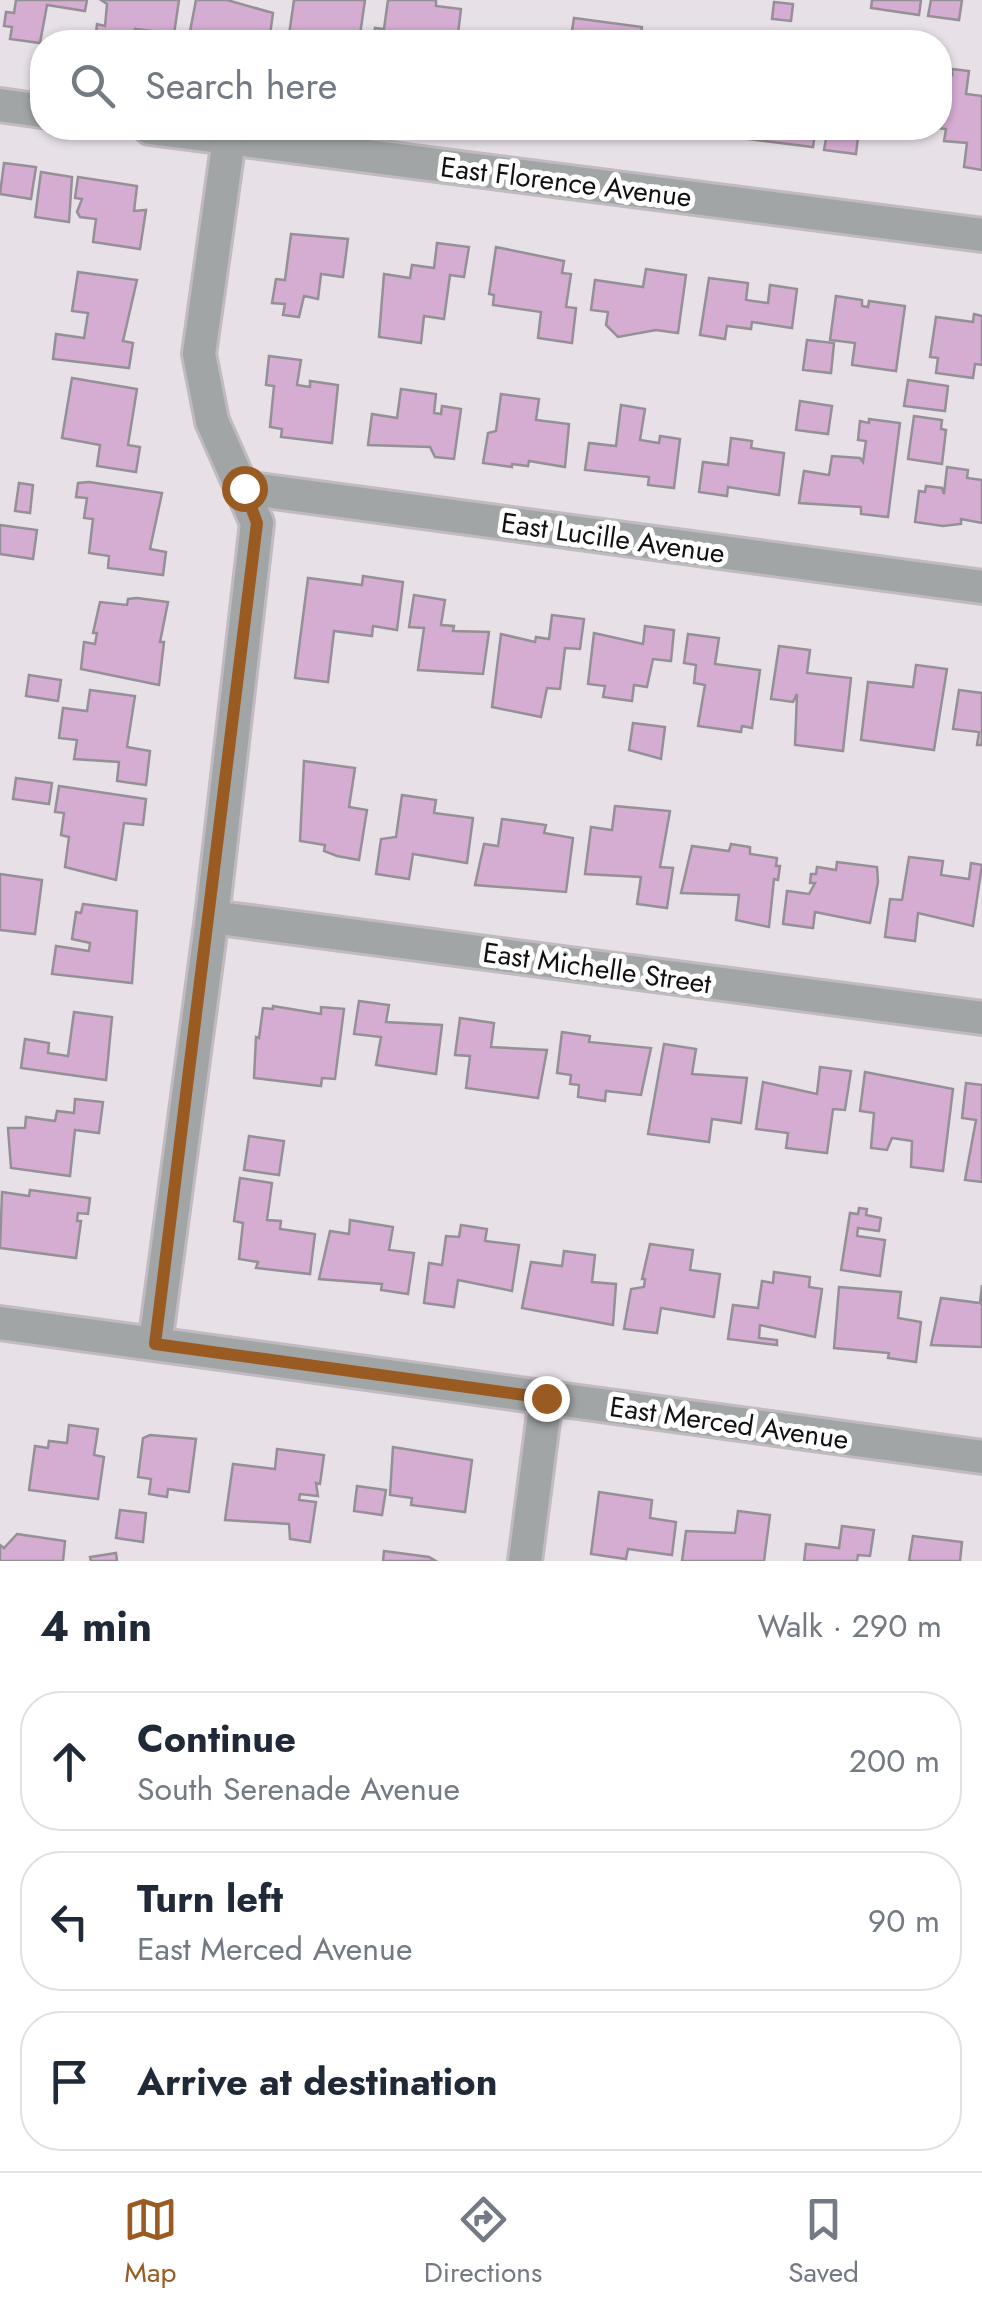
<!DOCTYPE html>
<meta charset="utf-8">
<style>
body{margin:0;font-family:Jost,sans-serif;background:#f6f6f7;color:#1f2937}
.stop{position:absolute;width:30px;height:30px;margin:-22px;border:8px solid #9a5b22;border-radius:50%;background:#fff}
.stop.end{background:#9a5b22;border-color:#fff;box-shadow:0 2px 10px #0008}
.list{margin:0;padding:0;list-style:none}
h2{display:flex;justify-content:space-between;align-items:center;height:130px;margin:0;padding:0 40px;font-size:42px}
h2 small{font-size:32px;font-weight:400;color:#747a83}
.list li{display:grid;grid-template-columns:65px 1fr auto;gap:30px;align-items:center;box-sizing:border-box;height:140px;margin:0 20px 20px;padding:0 20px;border:2px solid #e0e1e3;border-radius:40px}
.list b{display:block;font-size:38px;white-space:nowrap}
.list p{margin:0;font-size:32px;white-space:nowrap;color:#747a83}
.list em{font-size:32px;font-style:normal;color:#747a83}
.icon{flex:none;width:55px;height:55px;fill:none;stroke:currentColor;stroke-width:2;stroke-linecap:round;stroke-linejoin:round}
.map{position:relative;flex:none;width:982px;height:1561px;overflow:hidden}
.search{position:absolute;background:#fff;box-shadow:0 2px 8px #0004;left:30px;right:30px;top:30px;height:110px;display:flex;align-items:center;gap:25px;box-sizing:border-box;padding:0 35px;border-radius:40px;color:#747a83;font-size:38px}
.sheet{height:610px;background:#fff}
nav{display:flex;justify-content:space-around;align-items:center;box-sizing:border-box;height:140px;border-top:2px solid #e0e1e3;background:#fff;font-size:28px;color:#747a83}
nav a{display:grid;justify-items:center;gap:5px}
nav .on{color:#9a5b22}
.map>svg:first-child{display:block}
.building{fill:#d5add2;stroke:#959095;stroke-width:2.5}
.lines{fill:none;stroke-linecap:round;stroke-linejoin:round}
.minor-casing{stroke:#c1bbc1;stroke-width:38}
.minor{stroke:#a1a5a5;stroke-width:32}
.route{stroke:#9a5b22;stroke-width:12}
.labels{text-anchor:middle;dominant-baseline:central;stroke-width:10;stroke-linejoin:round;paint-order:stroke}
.street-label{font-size:28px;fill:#121012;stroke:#fff}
</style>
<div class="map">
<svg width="982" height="1561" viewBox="0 0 982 1561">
<rect width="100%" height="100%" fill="#e7e1e7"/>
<g class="building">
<path d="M16,0H87L85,11L47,5L40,43L10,39L12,27L4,26L6,12L14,13Z"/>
<path d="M101,0H179L174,34L135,29L134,34L127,33L126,42H95L97,24L105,26L107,4Z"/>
<path d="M196,0H227L273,13L269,42H188Z"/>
<path d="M294,0H365L359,42H288Z"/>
<path d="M388,0H436V6L461,9L457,42H373L375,28L384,29Z"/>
<path d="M872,0H921L919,15L871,8Z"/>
<path d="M931,0H962L959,20L928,16Z"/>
<path d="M774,2L793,4L791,21L772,19Z"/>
<path d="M574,18L642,27L640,42H566V37H571Z"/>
<path d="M952,69L969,71L966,94L982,96V170L964,167L967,143L944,141L946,129L936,128L942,74L952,75Z"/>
<path d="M733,128H816L813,147L732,137Z"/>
<path d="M828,128H882L881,132L859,129L856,154L824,150Z"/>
<path d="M4,163L36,167L31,199L0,194Z"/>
<path d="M41,172L72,177L69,222L35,217Z"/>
<path d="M78,177L137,186L134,211L146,210L140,249L93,242L96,219L80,217L77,212L82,199L75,198Z"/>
<path d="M291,234L348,239L343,277L321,274L318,299L304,296L299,317L283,315L285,304L272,303L276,279L285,280Z"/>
<path d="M437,243L469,247L464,277L450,275L444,319L424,316L421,343L379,337L384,274L410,278L412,265L434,268Z"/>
<path d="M496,247L564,261L562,273L571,274L566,307L576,308L572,343L538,338L541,312L493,305L494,295L489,294Z"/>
<path d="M646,269L686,275L678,333L656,330L618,337L606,325L608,312L591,310L595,280L643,287Z"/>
<path d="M78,272L137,280L123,341L133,343L129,368L53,359L56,334L84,338L88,313L72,311Z"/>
<path d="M709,278L748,283L746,300L768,303L770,285L797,289L792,328L752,322L751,329L727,326L725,339L700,335Z"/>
<path d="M836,296L862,300V306L868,307L869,301L905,306L896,371L852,365L855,343L830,340Z"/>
<path d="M974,314L982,316V365L975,364L973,378L936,373L938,358L930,357L936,317L973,322Z"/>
<path d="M807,340L834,343L831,373L803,370Z"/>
<path d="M269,356L301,360L297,385L310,387V381L338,385L332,443L281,437L282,429L270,427L274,386L266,385Z"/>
<path d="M72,378L137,389L128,445L140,447L136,472L97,466L100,445L62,438Z"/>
<path d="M908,380L948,386L945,411L904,406Z"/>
<path d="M401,389L436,394L434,413L441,414L442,406L461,409L454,459L435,457L430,447L368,445L372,414L397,418Z"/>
<path d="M501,394L539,399L536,420L569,424L565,467L529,461L528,466L512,464V467L483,463L488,433L496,431Z"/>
<path d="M800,401L832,406L828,434L796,430Z"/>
<path d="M621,405L645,409L640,440L659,443L660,436L680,439L674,488L648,485L649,477L585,470L589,443L616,446Z"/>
<path d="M914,416L942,420L941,429L946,430L942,464L908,459Z"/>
<path d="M869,419L900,423L888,517L861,514V507L799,503L804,471L829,475L832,456L860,458L863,462L866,441L858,440L860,421L869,423Z"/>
<path d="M731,438L752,441L751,448L784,453L779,495L728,487L727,496L699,492L703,462L728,465Z"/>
<path d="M947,467L968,470L967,478L982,480V523L961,519V524L943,526L915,522L919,491L925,492L926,486L942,488L944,494Z"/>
<path d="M89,482L162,493L150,549L166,552L163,575L108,568L109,556L89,553L93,519L84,518L87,498L76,497L78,483Z"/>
<path d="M19,483L33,485L30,513L15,511Z"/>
<path d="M0,525L37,530L33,559L0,554Z"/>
<path d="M363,576L403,582L397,630L373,626L372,636L334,631L328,682L295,678L308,578L362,585Z"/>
<path d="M414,595L445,600L441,625L454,626L453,631L489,632L483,674L418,670L424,628L409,627Z"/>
<path d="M137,598L168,602L160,642H164L159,685L81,669L84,642L95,644L97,633H93L100,602L127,605L128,599Z"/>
<path d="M552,615L584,619L580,649L565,648L560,689L547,688L541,717L492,707L501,634L535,642L536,637L549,639Z"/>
<path d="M645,626L674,630L671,661L653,659L647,687L634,685L632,701L603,697L605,686L588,684L594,633L643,644Z"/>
<path d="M688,634L719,638L715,664L760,670L752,728L742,726L741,732L698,726L705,685L694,683L696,665L684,663Z"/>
<path d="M779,646L810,650L807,673L851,678L843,751L795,745L797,694L793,702L771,699Z"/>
<path d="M916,665L947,669L934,750L861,740L868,682L913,687Z"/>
<path d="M29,675L61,680L58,701L26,696Z"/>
<path d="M90,690L135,696L127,747L150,751L146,785L117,781L119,762L74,759L77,740L59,738L63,708L87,711Z"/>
<path d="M959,690L982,693V745H977L979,732L953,729Z"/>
<path d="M633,723L665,727L661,759L629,750Z"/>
<path d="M304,761L355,768L349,807L367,810L359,860L337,856L324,851L325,845L300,841Z"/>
<path d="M16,778L52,783L49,804L13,799Z"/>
<path d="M59,786L146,799L143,825L124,823L116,880L65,867L69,837L61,835L64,813L55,812Z"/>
<path d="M402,795L436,800L434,813L473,818L467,863L413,854L409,879L376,874L381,839L396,837Z"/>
<path d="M615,806L670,811L660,867L673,868L667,908L637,904L641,877L585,874L591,827L612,830Z"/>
<path d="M502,819L546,825L544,833L573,838L566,892L475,885L484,844L498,846Z"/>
<path d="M731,844L750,847V854L777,858L776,866H780L778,880L774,879L769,927L736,920L739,895L681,893L692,846L729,851Z"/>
<path d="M909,857L943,861L941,875L969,879L971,863L982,865L973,926L918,913L915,941L885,937L890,899L902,900Z"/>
<path d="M837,862L877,867L878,882L870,923L815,912L813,928L783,924L787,891L809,894L815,883H810L811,874H816L817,867L836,870Z"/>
<path d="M0,874L42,880L35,934L0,930Z"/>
<path d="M83,904L137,911L132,983L52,974L56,946L89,951L90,943L72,939L76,912L81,913Z"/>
<path d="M359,1001L389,1005L386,1022L442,1025L436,1074L376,1065L381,1037L354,1034Z"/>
<path d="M273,1006L321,1014V1007L344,1009L335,1079L322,1078L321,1086L254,1078L256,1037L259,1038L263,1008L273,1009Z"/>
<path d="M74,1012L112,1017L106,1080L21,1068L25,1039L49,1043L48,1053L68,1056Z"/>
<path d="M460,1018L494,1023L491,1047L547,1050L538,1098L466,1088L470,1056L455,1055Z"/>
<path d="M562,1032L590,1036L589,1042L651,1048L641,1095L606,1091L605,1101L578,1097L579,1085L570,1084L571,1075L557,1073Z"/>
<path d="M664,1044L696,1049L692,1074L747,1078L741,1123L712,1119L709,1142L648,1134Z"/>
<path d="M820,1067L851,1071L845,1110L833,1109L827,1153L786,1148L788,1133L756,1129L763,1082L817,1094Z"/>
<path d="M865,1072L953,1089L943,1171L911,1167L912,1141L892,1138L887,1150L871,1148L874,1113L860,1111Z"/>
<path d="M966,1083L982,1085V1182L965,1180L976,1120L962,1118Z"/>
<path d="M75,1099L103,1102L99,1133L75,1130L70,1176L11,1168L8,1128H25L26,1117L55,1121L57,1111L74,1113Z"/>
<path d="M249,1136L284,1141L279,1175L244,1170Z"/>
<path d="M240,1178L272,1183L267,1220L281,1221L280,1229L315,1234L310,1274L256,1268L258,1262L239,1259L243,1223L234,1221Z"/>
<path d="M30,1190L90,1198L88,1214L78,1213L77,1221H81L76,1258L0,1248L2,1192L29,1196Z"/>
<path d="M859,1208L867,1209L866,1215L881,1218L879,1231L858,1228L857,1236L885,1240L880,1276L841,1270L850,1213L858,1214Z"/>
<path d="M350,1220L393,1227L389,1250L414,1253L408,1294L381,1290L382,1284L319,1279L330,1231L349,1234Z"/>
<path d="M461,1225L487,1229L485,1241L519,1245L512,1291L458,1280L454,1307L424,1303L429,1263L442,1265L446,1236L459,1237Z"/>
<path d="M650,1244L693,1250L690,1270L720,1274L714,1317L661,1308L657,1333L624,1329L631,1289L644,1287L645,1279H642Z"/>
<path d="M564,1251L595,1255L592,1282L616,1284L613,1325L522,1308L531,1262L562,1266Z"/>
<path d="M774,1272L810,1277L809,1287L822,1289L815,1337L760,1325L759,1338L777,1340V1345L728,1339L733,1305L758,1308L762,1281L773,1283Z"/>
<path d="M982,1285V1347L931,1345L941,1298L980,1303Z"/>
<path d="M839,1287L901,1292L898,1318L921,1322L916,1362L888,1358L889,1353L834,1348Z"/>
<path d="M69,1425L98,1429L94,1455L104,1457L98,1499L29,1490L35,1446L48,1448L49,1441L67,1443Z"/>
<path d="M150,1435L196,1439L189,1492L168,1489L167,1497L149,1494L151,1479L138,1477L143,1438Z"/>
<path d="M393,1447L472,1460L465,1512L411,1505L412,1498L390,1495Z"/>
<path d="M277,1449L324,1455L320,1484L316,1483L318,1496L300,1494L299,1500L316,1502L310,1542L290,1539L289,1524L225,1520L233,1464L275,1469Z"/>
<path d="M357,1486L386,1490L382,1515L354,1511Z"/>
<path d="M599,1492L652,1500L650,1518L676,1522L672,1555L628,1549L626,1559L591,1554Z"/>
<path d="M120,1510L146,1513L143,1542L116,1538Z"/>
<path d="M738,1511L770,1515L764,1561H682L686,1531L735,1533Z"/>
<path d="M842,1526L874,1530L870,1556L858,1555L857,1561H804L806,1544L839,1548Z"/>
<path d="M17,1534L65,1541L63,1561H0V1545L4,1548Z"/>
<path d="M913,1536L962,1542L960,1561H909Z"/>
<path d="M384,1551L429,1557L436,1561H383Z"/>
<path d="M116,1553L117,1561H91L90,1557Z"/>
</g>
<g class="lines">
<g class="minor-casing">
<g id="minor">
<path d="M0,105L42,111"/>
<path d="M150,128L982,235"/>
<path d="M244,488L982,587"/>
<path d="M212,917L982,1018"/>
<path d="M0,1323L982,1457"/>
<path d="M155,1344L212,917L257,523L212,421L199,354L229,139"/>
<path d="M525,1561L546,1398"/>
</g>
</g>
<use href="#minor" class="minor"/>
</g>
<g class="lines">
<path class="route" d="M244,488L257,523L155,1344L546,1398"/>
</g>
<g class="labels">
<g class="street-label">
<text transform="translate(566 182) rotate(7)">East Florence Avenue</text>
<text transform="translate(613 538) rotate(8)">East Lucille Avenue</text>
<text transform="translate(597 968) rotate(8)">East Michelle Street</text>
<text transform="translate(729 1423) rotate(8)">East Merced Avenue</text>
</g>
</g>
</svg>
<div class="stop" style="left:244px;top:488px"></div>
<div class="stop end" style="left:546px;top:1398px"></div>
<div class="search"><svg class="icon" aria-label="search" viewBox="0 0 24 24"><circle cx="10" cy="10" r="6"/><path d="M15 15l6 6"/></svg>Search here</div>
</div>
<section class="sheet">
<h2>4 min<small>Walk · 290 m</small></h2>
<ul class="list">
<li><svg class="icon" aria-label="ahead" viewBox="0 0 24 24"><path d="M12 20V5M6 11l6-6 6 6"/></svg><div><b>Continue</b><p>South Serenade Avenue</p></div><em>200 m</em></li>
<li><svg class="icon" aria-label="left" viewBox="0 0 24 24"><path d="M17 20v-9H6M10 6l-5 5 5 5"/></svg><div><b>Turn left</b><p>East Merced Avenue</p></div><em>90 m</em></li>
<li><svg class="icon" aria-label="arrive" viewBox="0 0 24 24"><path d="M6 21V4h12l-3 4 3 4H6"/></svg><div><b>Arrive at destination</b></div></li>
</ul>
</section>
<nav>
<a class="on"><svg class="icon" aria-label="map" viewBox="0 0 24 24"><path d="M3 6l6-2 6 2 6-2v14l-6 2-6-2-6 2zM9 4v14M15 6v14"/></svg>Map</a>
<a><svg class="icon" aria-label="directions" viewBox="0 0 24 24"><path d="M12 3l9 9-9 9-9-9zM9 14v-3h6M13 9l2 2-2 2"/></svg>Directions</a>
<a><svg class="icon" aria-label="saved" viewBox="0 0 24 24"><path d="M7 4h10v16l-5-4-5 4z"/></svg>Saved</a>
</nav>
